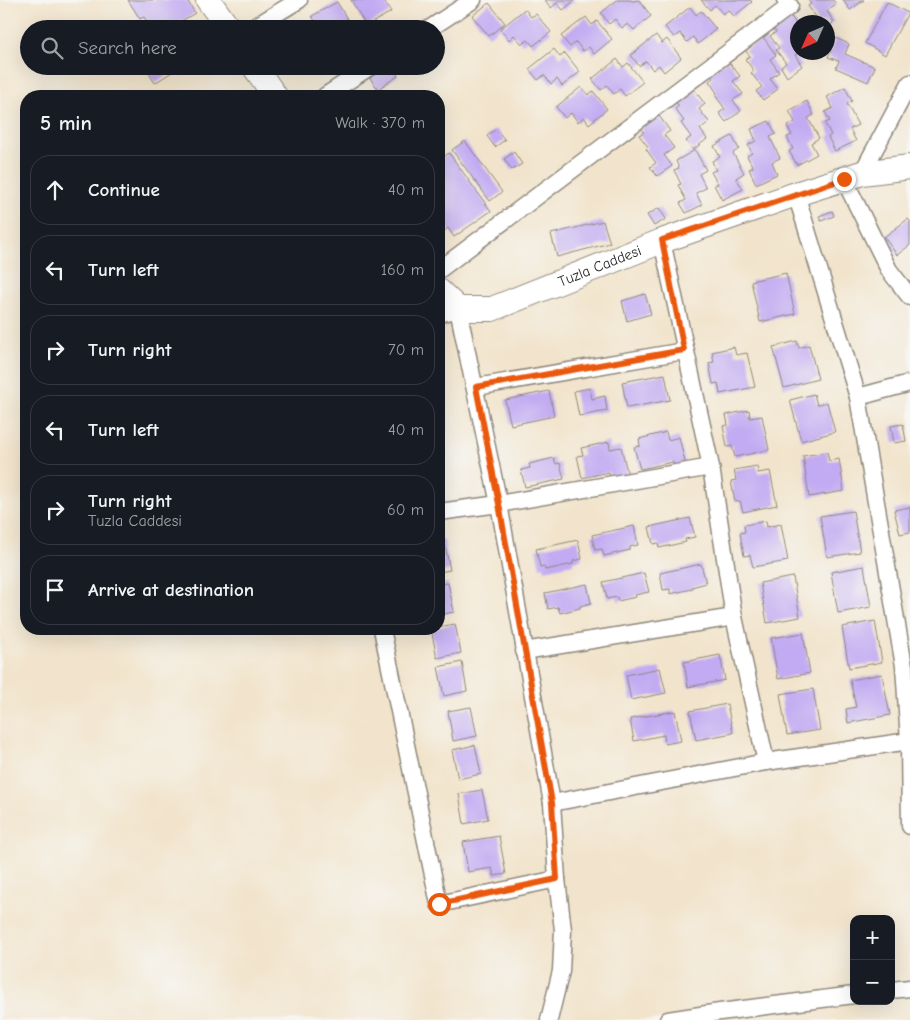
<!DOCTYPE html>
<meta charset="utf-8">
<style>
body{margin:0;font-family:"Comic Neue",sans-serif;background:#20242c;color:#f1f3f6}
.controls{position:absolute;right:15px;bottom:15px;display:grid;overflow:hidden;border-radius:10px;box-shadow:0 5px 20px #0002}
.controls button{width:45px;height:45px;display:grid;place-items:center;padding:0;border:0;border-bottom:1px solid #363941;background:#171b24;color:#f1f3f6;font:25px sans-serif}
.compass{position:absolute;left:790px;top:15px;width:45px;height:45px;border-radius:50%;background:#171b24;box-shadow:0 5px 20px #0002;rotate:225deg}
.stop{position:absolute;width:15px;height:15px;margin:-11px;border:4px solid #ea580c;border-radius:50%;background:#fff}
.stop.end{background:#ea580c;border-color:#fff;box-shadow:0 1px 5px #0008}
.list{margin:0;padding:0;list-style:none}
h2{display:flex;justify-content:space-between;align-items:center;height:65px;margin:0;padding:0 20px;font-size:21px}
h2 small{font-size:16px;font-weight:400;color:#9ea1a6}
.list li{display:grid;grid-template-columns:32px 1fr auto;gap:15px;align-items:center;box-sizing:border-box;height:70px;margin:0 10px 10px;padding:0 10px;border:1px solid #363941;border-radius:20px}
.list b{display:block;font-size:19px;white-space:nowrap}
.list p{margin:0;font-size:16px;white-space:nowrap;color:#9ea1a6}
.list em{font-size:16px;font-style:normal;color:#9ea1a6}
.icon{flex:none;width:28px;height:28px;fill:none;stroke:currentColor;stroke-width:2;stroke-linecap:round;stroke-linejoin:round}
.map{position:relative;flex:none;width:910px;height:1020px;overflow:hidden}
.search{position:absolute;background:#171b24;box-shadow:0 5px 20px #0002;left:20px;top:20px;width:425px;height:55px;display:flex;align-items:center;gap:12px;box-sizing:border-box;padding:0 18px;border-radius:28px;color:#9ea1a6;font-size:19px}
.panel{position:absolute;background:#171b24;box-shadow:0 5px 20px #0002;left:20px;top:90px;width:425px;height:545px;border-radius:20px}
.map>svg:first-child{display:block}
.building{fill:#c2abf2}
.lines{fill:none;stroke-linecap:round;stroke-linejoin:round}
.street-casing{stroke:#8e887c;stroke-width:19}
.secondary-casing{stroke:#8e887c;stroke-width:26}
.street{stroke:#fff;stroke-width:16}
.secondary{stroke:#fff;stroke-width:24}
.route{stroke:#ea580c;stroke-width:6}
.labels{text-anchor:middle;dominant-baseline:central;stroke-width:4.5;stroke-linejoin:round;paint-order:stroke}
.street-label{font-size:15px;fill:#2b2b2b;stroke:#f6f6f2}
</style>
<div class="map">
<svg width="910" height="1020" viewBox="0 0 910 1020">
<rect width="100%" height="100%" fill="#f6f6f2"/>
<filter id="ink" filterUnits="userSpaceOnUse"><feTurbulence type="fractalNoise" baseFrequency=".02" numOctaves="2"/><feDisplacementMap in="SourceGraphic" scale="10" xChannelSelector="R" yChannelSelector="G"/><feConvolveMatrix kernelMatrix="1 2 1 2 8 2 1 2 1" color-interpolation-filters="sRGB"/></filter>
<filter id="wash" filterUnits="userSpaceOnUse"><feTurbulence type="fractalNoise" baseFrequency=".0096" numOctaves="4" result="noise"/><feDisplacementMap in="SourceGraphic" scale="20" xChannelSelector="R" yChannelSelector="G"/><feGaussianBlur stdDeviation="1.12" result="paint"/><feColorMatrix in="noise" values="0 0 0 0 0 0 0 0 0 0 0 0 0 0 0 0 0 1.4 0 .05"/><feComposite in="paint" operator="in"/></filter>
<g filter="url(#wash)">
<rect width="100%" height="100%" fill="#f2e4cc"/>
<g id="blocks">
<g class="building">
<path d="M128,0H187L195,13L168,29H151L144,17L140,19Z"/>
<path d="M351,0H384L391,12L366,26Z"/>
<path d="M545,0H575L563,10L557,3L551,8Z"/>
<path d="M617,0H631L632,1L639,0L651,16L634,30L628,24L622,28L615,19L609,24L601,13Z"/>
<path d="M701,0H750L752,2L734,16L728,10L723,14L715,5L710,10Z"/>
<path d="M808,0H833L836,4L827,11L834,22L828,27V22H814L818,20L808,6L811,4Z"/>
<path d="M843,0H864L850,10Z"/>
<path d="M337,2L353,29H320L312,16Z"/>
<path d="M887,2L908,13L885,55L865,43Z"/>
<path d="M489,3L505,23L489,36L472,16Z"/>
<path d="M690,7L696,15L701,11L716,29L698,44L693,37L687,42L680,33L674,37L665,27Z"/>
<path d="M525,9L531,17L536,14L551,32L533,46L528,40L522,44L514,35L509,40L500,29Z"/>
<path d="M790,15L798,26V34L795,36L798,39V53L795,55L802,66L787,77L781,67L786,63L776,50L779,48L770,36L776,32L773,27Z"/>
<path d="M586,17L592,25L597,21L612,39L594,54L589,47L583,51L576,42L570,47L561,36Z"/>
<path d="M656,35L662,43L667,39L681,58L664,72L659,65L653,70L646,61L639,66L631,55Z"/>
<path d="M763,37L776,55L770,59L779,72L770,79L778,89L763,100L756,91L762,87L751,73L754,71L745,59L750,56L745,50Z"/>
<path d="M836,38L849,44L845,54L875,67L868,82L836,68L839,61L828,57Z"/>
<path d="M554,49L560,57L565,53L580,72L562,86L557,79L551,84L544,75L538,80L529,69Z"/>
<path d="M617,59L623,67L628,63L643,82L625,96L620,89L614,94L607,85L601,90L592,79Z"/>
<path d="M727,60L740,76L733,81L743,94L733,100L741,111L726,122L719,113L725,109L715,95L717,93L709,81L713,78L709,73Z"/>
<path d="M144,66H181L155,83Z"/>
<path d="M387,66H392L398,76L378,89L370,78Z"/>
<path d="M581,87L588,95L593,91L607,109L589,124L584,117L578,122L571,113L565,118L556,107Z"/>
<path d="M692,87L705,104L699,109L709,122L700,129L707,139L693,150L686,141L691,137L681,123L684,121L675,109L679,106L674,100Z"/>
<path d="M845,87L852,101L847,104L858,125L850,129L856,141L835,151L828,137L831,135L825,123L830,121L825,112L833,108L827,97Z"/>
<path d="M807,101L814,115L808,118L819,138L811,143L817,154L797,165L789,151L793,149L787,137L792,135L787,126L795,122L789,111Z"/>
<path d="M657,113L670,131L664,135L674,148L664,155L672,166L657,176L650,167L656,163L646,149L648,147L639,135L644,132L639,126Z"/>
<path d="M769,121L776,134L770,137L780,158L772,162L777,174L756,184L749,169L753,167L747,156L752,153L748,145L756,141L751,129Z"/>
<path d="M496,129L505,140L495,147L487,136Z"/>
<path d="M732,136L739,149L733,153L744,173L736,178L743,189L722,200L714,185L718,184L711,172L716,170L712,161L720,157L714,146Z"/>
<path d="M465,141L502,192L490,201L452,150Z"/>
<path d="M695,150L706,170L699,174L706,188L696,193L702,205L686,213L680,203L686,200L678,185L681,184L674,170L679,168L676,161Z"/>
<path d="M514,152L522,164L512,170L504,159Z"/>
<path d="M449,153L491,211L454,237L448,228L439,235V160Z"/>
<path d="M659,208L666,219L654,226L647,215Z"/>
<path d="M832,211L834,216L821,221L819,216Z"/>
<path d="M908,219L910,221V245L897,255L884,237Z"/>
<path d="M603,221L610,243L557,257L551,234Z"/>
<path d="M786,273L795,314L760,322L751,281Z"/>
<path d="M645,294L651,314L627,321L622,301Z"/>
<path d="M797,341L799,348L809,345L818,379L784,388L773,347Z"/>
<path d="M734,347L736,355L747,353L755,387L720,394L718,383L713,384L709,363L714,362L712,352Z"/>
<path d="M665,374L670,400L627,408L622,382Z"/>
<path d="M590,388L592,399L605,396L607,411L579,416L574,391Z"/>
<path d="M549,391L554,416L511,425L505,400Z"/>
<path d="M814,394L817,405L827,402L835,432L801,441L790,400Z"/>
<path d="M749,410L750,418L762,416L769,450L735,457L732,446L727,447L723,426L728,425L726,415Z"/>
<path d="M903,424L906,441L894,443L891,426Z"/>
<path d="M666,432L668,440L679,437L687,470L675,473L673,462L640,469L634,447L640,446L639,439Z"/>
<path d="M609,442L610,449L621,447L629,479L611,483L609,472L582,478L577,456L583,455L581,448Z"/>
<path d="M827,452L829,461L839,459L844,491L809,497L803,456Z"/>
<path d="M554,458L556,464L560,463L564,479L525,487L521,470L530,468L529,464Z"/>
<path d="M757,466L758,473L770,471L777,505L743,512L740,501L735,502L731,481L736,480L734,470Z"/>
<path d="M910,507V532L900,534L894,510Z"/>
<path d="M853,511L860,552L827,557L820,516Z"/>
<path d="M690,518L695,537L685,539L686,542L659,548L658,543L653,544L649,527Z"/>
<path d="M766,521L767,527L781,524L788,561L753,567L750,555L744,556L740,533L745,532L744,525Z"/>
<path d="M634,526L638,545L630,547V550L604,556L602,549L595,550L592,535Z"/>
<path d="M444,540L450,570L439,572V541Z"/>
<path d="M578,540L582,559L573,561V564L545,570L544,566L540,567L536,549Z"/>
<path d="M701,564L706,583L692,587V589L670,594V589L663,590L660,573Z"/>
<path d="M864,566L871,607L838,613L831,572Z"/>
<path d="M644,573L649,592L635,595L636,597L618,601L617,597L607,599L603,582Z"/>
<path d="M793,577L800,617L767,623L760,583Z"/>
<path d="M448,583L454,612L439,615V584Z"/>
<path d="M587,584L591,603L580,606V608L560,613L558,607L548,609L545,593Z"/>
<path d="M875,621L882,662L849,668L842,627Z"/>
<path d="M455,624L461,653L437,658L431,629H439V627Z"/>
<path d="M803,633L810,673L778,679L771,638Z"/>
<path d="M720,655L725,680L688,687L684,662Z"/>
<path d="M462,662L467,691L444,696L438,667Z"/>
<path d="M660,668L666,693L631,700L626,675Z"/>
<path d="M882,674L890,715L848,723L846,709L856,707L850,680Z"/>
<path d="M813,689L820,730L787,735L780,694Z"/>
<path d="M727,704L733,733L696,740L690,711Z"/>
<path d="M471,707L477,736L453,741L448,711Z"/>
<path d="M675,711L681,741L665,744L664,735L634,741L630,719Z"/>
<path d="M475,745L481,774L458,779L452,750Z"/>
<path d="M482,790L488,819L464,824L459,794Z"/>
<path d="M499,836L506,874L494,876L492,868L468,872L463,842Z"/>
</g>
</g>
</g>
<g filter="url(#ink)">
<use href="#blocks" fill-opacity="0" stroke="#8e887c" stroke-width="1"/>
<g class="lines">
<g class="street-casing">
<g id="street">
<path d="M251,29L299,0"/>
<path d="M429,29L473,0"/>
<path d="M325,96L371,66"/>
<path d="M862,173L910,83"/>
<path d="M844,179L889,270L910,297"/>
<path d="M796,194L858,397L904,666L909,741L910,826"/>
<path d="M662,241L711,467L734,617L766,762"/>
<path d="M439,270L790,6L785,0"/>
<path d="M439,314L458,309L499,504L552,803L557,879L563,930L561,971L549,1020"/>
<path d="M476,387L684,351"/>
<path d="M858,397L910,383"/>
<path d="M439,512L499,504L711,467"/>
<path d="M382,629L439,904L557,879"/>
<path d="M524,651L734,617"/>
<path d="M552,803L766,762L909,741L910,739"/>
<path d="M891,990L910,988"/>
<path d="M668,1020L720,1012L854,995"/>
</g>
</g>
<g class="secondary-casing">
<g id="secondary">
<path d="M208,0L229,29"/>
<path d="M254,66L275,96"/>
<path id="s1" d="M439,291L458,309H492L662,241L796,194L862,173L910,167"/>
</g>
</g>
<use href="#street" class="street"/>
<use href="#secondary" class="secondary"/>
</g>
</g>
<g class="lines" filter="url(#ink)">
<path class="route" d="M439,904L557,879L552,803L499,504L476,387L684,350L662,240L844,179"/>
</g>
<g class="labels">
<g class="street-label">
<text stroke="none"><textPath href="#s1" startOffset="176">Tuzla Caddesi</textPath></text>
</g>
</g>
</svg>
<div class="controls">
<button>+</button>
<button>−</button>
</div>
<svg class="compass" viewBox="-18 -18 36 36"><path d="M0-13l5 13h-10z" fill="#e53935"/><path d="M0 13l5-13h-10z" fill="#9ea1a6"/></svg>
<div class="stop" style="left:439px;top:904px"></div>
<div class="stop end" style="left:844px;top:179px"></div>
<div class="search"><svg class="icon" aria-label="search" viewBox="0 0 24 24"><circle cx="10" cy="10" r="6"/><path d="M15 15l6 6"/></svg>Search here</div>
<section class="panel">
<h2>5 min<small>Walk · 370 m</small></h2>
<ul class="list">
<li><svg class="icon" aria-label="ahead" viewBox="0 0 24 24"><path d="M12 20V5M6 11l6-6 6 6"/></svg><div><b>Continue</b></div><em>40 m</em></li>
<li><svg class="icon" aria-label="left" viewBox="0 0 24 24"><path d="M17 20v-9H6M10 6l-5 5 5 5"/></svg><div><b>Turn left</b></div><em>160 m</em></li>
<li><svg class="icon" aria-label="right" viewBox="0 0 24 24"><path d="M7 20v-9h11M14 6l5 5-5 5"/></svg><div><b>Turn right</b></div><em>70 m</em></li>
<li><svg class="icon" aria-label="left" viewBox="0 0 24 24"><path d="M17 20v-9H6M10 6l-5 5 5 5"/></svg><div><b>Turn left</b></div><em>40 m</em></li>
<li><svg class="icon" aria-label="right" viewBox="0 0 24 24"><path d="M7 20v-9h11M14 6l5 5-5 5"/></svg><div><b>Turn right</b><p>Tuzla Caddesi</p></div><em>60 m</em></li>
<li><svg class="icon" aria-label="arrive" viewBox="0 0 24 24"><path d="M6 21V4h12l-3 4 3 4H6"/></svg><div><b>Arrive at destination</b></div></li>
</ul>
</section>
</div>
